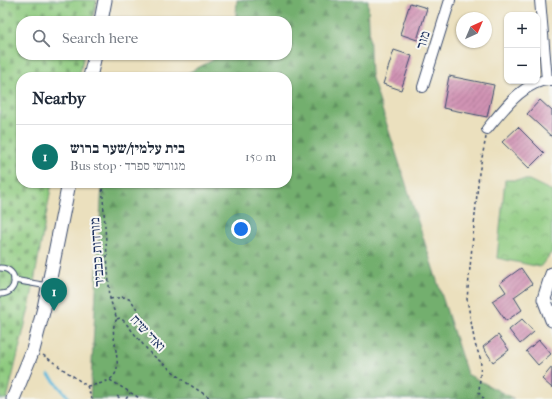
<!DOCTYPE html>
<meta charset="utf-8">
<style>
body{margin:0;font-family:"IM FELL French Canon","Frank Ruhl Libre",serif;background:#f2f2f3;color:#1f2937}
.controls{position:absolute;right:12px;top:12px;display:grid;overflow:hidden;border-radius:8px;box-shadow:0 1px 3px #0004}
.controls button{width:36px;height:36px;display:grid;place-items:center;padding:0;border:0;border-bottom:1px solid #e0e1e3;background:#fff;color:#1f2937;font:20px sans-serif}
.compass{position:absolute;left:456px;top:12px;width:36px;height:36px;border-radius:50%;background:#fff;box-shadow:0 1px 3px #0004;rotate:44deg}
.you{position:absolute;left:241px;top:229px;width:14px;height:14px;margin:-10px;border:3px solid #fff;border-radius:50%;background:#1a73e8;box-shadow:0 0 0 6px #1a73e833}
.badge{display:grid;place-items:center;width:26px;height:26px;border-radius:50%;background:#0f766e;color:#fff;font-size:13px;font-weight:700}
.pin{position:absolute;translate:-50% -33px;filter:drop-shadow(0 1px 2px #0008)}
.pin::after{content:'';position:absolute;top:21px;width:14px;height:12px;background:inherit;clip-path:polygon(0 0,100% 0,50% 100%)}
.list{margin:0;padding:0;list-style:none}
h2{display:flex;justify-content:space-between;align-items:center;height:52px;margin:0;padding:0 16px;font-size:17px}
h2 small{font-size:13px;font-weight:400;color:#747a83}
.list li{display:grid;grid-template-columns:26px 1fr auto;gap:12px;align-items:center;box-sizing:border-box;height:64px;padding:0 16px;border-top:1px solid #e0e1e3}
.list b{display:block;font-size:15px;white-space:nowrap}
.list p{margin:0;font-size:13px;white-space:nowrap;color:#747a83}
.list em{font-size:13px;font-style:normal;color:#747a83}
.icon{flex:none;width:22px;height:22px;fill:none;stroke:currentColor;stroke-width:2;stroke-linecap:round;stroke-linejoin:round}
.map{position:relative;flex:none;width:552px;height:399px;overflow:hidden}
.search{position:absolute;background:#fff;box-shadow:0 1px 3px #0004;left:16px;top:16px;width:276px;height:44px;display:flex;align-items:center;gap:10px;box-sizing:border-box;padding:0 14px;border-radius:16px;color:#747a83;font-size:15px}
.panel{position:absolute;background:#fff;box-shadow:0 1px 3px #0004;left:16px;top:72px;width:276px;height:116px;border-radius:16px}
.map>svg:first-child{display:block}
.forest{fill:url(#forest-firs);stroke:#476f66}
.cemetery{fill:url(#cemetery-stones);stroke:#557d6f}
.park{fill:url(#park-crowns);stroke:#557d6f}
.lines{fill:none;stroke-linecap:round;stroke-linejoin:round}
.stream{stroke:#5eb7db;stroke-width:3}
.building{fill:url(#building-hatch)}
.service-casing{stroke:#3a4a6c;stroke-width:7}
.minor-casing{stroke:#3a4a6c;stroke-width:12}
.tertiary-casing{stroke:#3a4a6c;stroke-width:15}
.path{stroke:#3a4a6c;stroke-width:1.5;stroke-dasharray:3 3;stroke-linecap:butt}
.service{stroke:#fff;stroke-width:5}
.minor{stroke:#fff;stroke-width:10}
.tertiary{stroke:#fff;stroke-width:13}
.labels{text-anchor:middle;dominant-baseline:central;stroke-width:4;stroke-linejoin:round;paint-order:stroke}
.street-label{font-size:14px;fill:#1b2f5e;stroke:#f6f6f2}
</style>
<div class="map">
<svg width="552" height="399" viewBox="0 0 552 399">
<defs>
<pattern id="forest-firs" width="22" height="20" patternUnits="userSpaceOnUse"><rect width="22" height="20" fill="#73af6e"/><path d="M5 1l3.5 6h-7zM16 11l3.5 6h-7z" fill="#5e8f5e"/></pattern>
<pattern id="cemetery-stones" width="16" height="16" patternUnits="userSpaceOnUse"><rect width="16" height="16" fill="#8fcb80"/><path d="M2 7V4a2 2 0 0 1 4 0v3zM10 15v-3a2 2 0 0 1 4 0v3z" fill="#74a56c"/></pattern>
<pattern id="park-crowns" width="20" height="18" patternUnits="userSpaceOnUse"><rect width="20" height="18" fill="#8fcb80"/><path d="M2 6a3 3 0 1 1 6 0M12 15a3 3 0 1 1 6 0" fill="none" stroke="#74a56c"/></pattern>
<pattern id="building-hatch" width="6" height="6" patternUnits="userSpaceOnUse"><rect width="6" height="6" fill="#d093b3"/><path d="M-1 1l2-2M0 6l6-6M5 7l2-2" fill="none" stroke="#a87895"/></pattern>
</defs>
<rect width="100%" height="100%" fill="#f6f6f2"/>
<filter id="ink" filterUnits="userSpaceOnUse"><feTurbulence type="fractalNoise" baseFrequency=".025" numOctaves="2"/><feDisplacementMap in="SourceGraphic" scale="8" xChannelSelector="R" yChannelSelector="G"/><feConvolveMatrix kernelMatrix="1 2 1 2 8 2 1 2 1" color-interpolation-filters="sRGB"/></filter>
<filter id="wash" filterUnits="userSpaceOnUse"><feTurbulence type="fractalNoise" baseFrequency=".012" numOctaves="4" result="noise"/><feDisplacementMap in="SourceGraphic" scale="16" xChannelSelector="R" yChannelSelector="G"/><feGaussianBlur stdDeviation="0.9" result="paint"/><feColorMatrix in="noise" values="0 0 0 0 0 0 0 0 0 0 0 0 0 0 0 0 0 1.4 0 .05"/><feComposite in="paint" operator="in"/></filter>
<g filter="url(#wash)">
<rect width="100%" height="100%" fill="#ebe0be"/>
<path class="forest" d="M237,0H368L371,75L467,374L514,399H90L102,183H287V77H180L213,60L215,55H287V21H233L236,15Z"/>
<path class="cemetery" d="M0,0H97L92,21H21V55H84L79,77H21V183H52L30,304L7,399H0Z"/>
<path class="park" d="M505,180H529L552,191V252L540,267L497,258Z"/>
<g class="lines">
<path class="stream" d="M49,375L70,399"/>
</g>
<g id="blocks">
<g class="building">
<path d="M410,3L427,8L417,40L400,34Z"/>
<path d="M394,50L412,56L401,90L383,84Z"/>
<path d="M449,76L494,85L487,117L443,108Z"/>
<path d="M540,100L552,111V137L527,114Z"/>
<path d="M518,127L544,153L529,168L502,142Z"/>
<path d="M521,268L532,284L514,297L522,310L506,321L492,301L506,292L500,283Z"/>
<path d="M522,319L534,332L520,344L509,330Z"/>
<path d="M498,335L509,350L493,362L483,347Z"/>
<path d="M539,340L551,354L538,365L526,351Z"/>
<path d="M552,367V388L542,379Z"/>
</g>
</g>
</g>
<g filter="url(#ink)">
<use href="#blocks" fill-opacity="0" stroke="#3a4a6c" stroke-width="1"/>
<g class="lines">
<g class="service-casing">
<g id="service">
<path d="M0,268C19,268 19,294 0,294"/>
<path d="M14,280L48,286"/>
</g>
</g>
<g class="minor-casing">
<g id="minor">
<path d="M540,0L547,80"/>
<path d="M423,87L450,0"/>
<path d="M487,129C502,111 526,78 552,80"/>
</g>
</g>
<g class="tertiary-casing">
<g id="tertiary">
<path d="M101,21L105,0"/>
<path d="M90,77L95,55"/>
<path d="M552,274L544,299L552,320"/>
<path d="M13,399L33,350L44,308L69,183"/>
</g>
</g>
<g class="path">
<path d="M102,183L110,299L117,319"/>
<path d="M110,299L124,297L131,300L148,326"/>
<path d="M117,319L120,318L124,321L150,353L187,383L212,399"/>
<path d="M43,355L87,386C125,381 118,368 114,337C113,331 113,324 117,319"/>
<path d="M110,380L141,399"/>
<path d="M87,386L92,399"/>
<path d="M117,396L121,399"/>
<path d="M126,399L130,393"/>
<path d="M484,399L479,393L481,360L475,344L467,299L479,173L486,137"/>
</g>
<use href="#service" class="service"/>
<use href="#minor" class="minor"/>
<use href="#tertiary" class="tertiary"/>
</g>
</g>
<g class="labels">
<g class="street-label">
<text transform="translate(423 40) rotate(-73)">מור</text>
<text transform="translate(97 252) rotate(-94)">מורדות כבביר</text>
<text transform="translate(148 333) rotate(47)">ואדי שיח</text>
</g>
</g>
</svg>
<div class="controls">
<button>+</button>
<button>−</button>
</div>
<svg class="compass" viewBox="-18 -18 36 36"><path d="M0-13l5 13h-10z" fill="#e53935"/><path d="M0 13l5-13h-10z" fill="#747a83"/></svg>
<div class="you"></div>
<div class="pin badge" style="left:54px;top:311px">1</div>
<div class="search"><svg class="icon" aria-label="search" viewBox="0 0 24 24"><circle cx="10" cy="10" r="6"/><path d="M15 15l6 6"/></svg>Search here</div>
<section class="panel">
<h2>Nearby<small></small></h2>
<ul class="list">
<li><span class="badge">1</span><div><b>בית עלמין/שער ברוש</b><p>Bus stop · מגורשי ספרד</p></div><em>150 m</em></li>
</ul>
</section>
</div>
